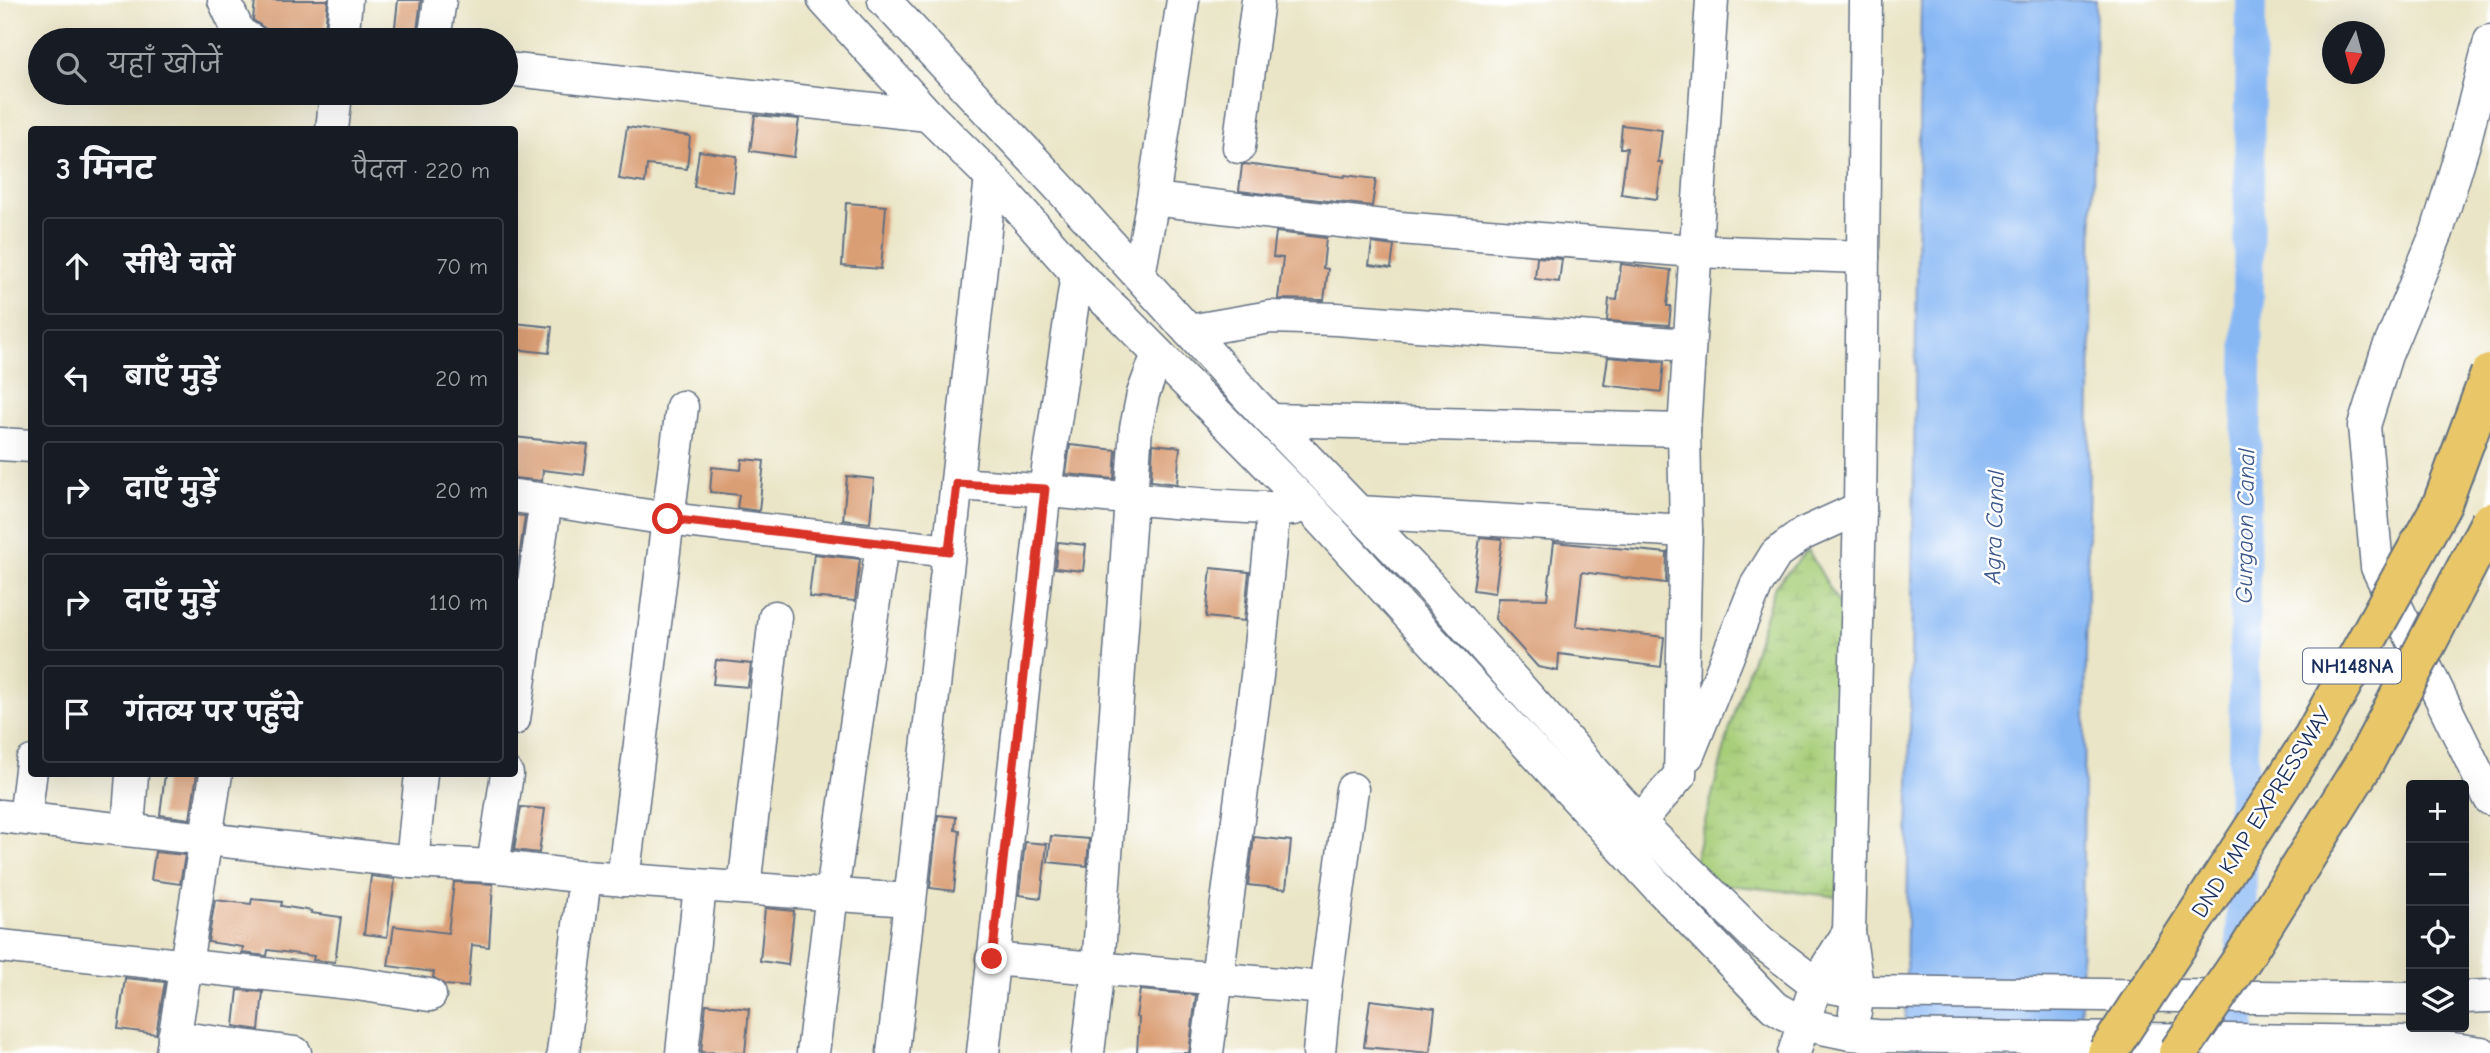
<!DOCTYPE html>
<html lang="hi">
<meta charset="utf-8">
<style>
body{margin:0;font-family:"Comic Neue","Playpen Sans Deva",sans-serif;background:#242831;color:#f1f3f6}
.controls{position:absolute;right:21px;bottom:21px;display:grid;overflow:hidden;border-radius:7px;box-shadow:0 7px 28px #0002}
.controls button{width:63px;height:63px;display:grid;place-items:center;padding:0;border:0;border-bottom:2px solid #363941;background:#171b24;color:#f1f3f6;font:35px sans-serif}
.compass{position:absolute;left:2322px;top:21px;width:63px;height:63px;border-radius:50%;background:#171b24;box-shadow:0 7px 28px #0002;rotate:186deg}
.stop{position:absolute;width:21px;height:21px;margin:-16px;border:5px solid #d93025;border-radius:50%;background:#fff}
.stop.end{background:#d93025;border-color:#fff;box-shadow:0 2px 7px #0008}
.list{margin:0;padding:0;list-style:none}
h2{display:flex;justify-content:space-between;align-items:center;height:91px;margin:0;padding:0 28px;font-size:30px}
h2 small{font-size:23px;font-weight:400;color:#9ea1a6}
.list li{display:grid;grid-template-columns:46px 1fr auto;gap:21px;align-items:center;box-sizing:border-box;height:98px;margin:0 14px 14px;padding:0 14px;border:2px solid #363941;border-radius:7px}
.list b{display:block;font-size:26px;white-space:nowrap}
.list em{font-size:23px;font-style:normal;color:#9ea1a6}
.icon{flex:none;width:38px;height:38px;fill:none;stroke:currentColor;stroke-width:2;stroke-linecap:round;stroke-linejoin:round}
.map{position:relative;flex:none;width:2490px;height:1053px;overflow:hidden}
.search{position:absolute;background:#171b24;box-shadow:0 7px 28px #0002;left:28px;top:28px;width:490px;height:77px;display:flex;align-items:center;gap:18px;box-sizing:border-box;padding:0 24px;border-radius:38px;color:#9ea1a6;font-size:26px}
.panel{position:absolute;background:#171b24;box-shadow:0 7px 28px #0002;left:28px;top:126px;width:490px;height:651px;border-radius:7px}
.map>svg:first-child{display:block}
.wetland{fill:url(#wetland-marsh);stroke:#607e6a;stroke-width:2}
.water{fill:#88b8f4;stroke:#5274a9;stroke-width:2}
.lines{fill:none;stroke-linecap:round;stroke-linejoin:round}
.canal{stroke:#88b8f4;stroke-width:30}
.building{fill:#da9e74}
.minor-casing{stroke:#636f82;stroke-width:35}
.minor{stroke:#fff;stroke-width:32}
.highway-bridge-casing{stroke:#636f82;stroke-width:42;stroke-linecap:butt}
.highway-bridge{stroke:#e9c769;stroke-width:38}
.route{stroke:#d93025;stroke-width:9}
.labels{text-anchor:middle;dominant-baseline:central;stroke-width:5;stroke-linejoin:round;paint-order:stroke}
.shield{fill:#fff;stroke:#5f6d8e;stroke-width:2}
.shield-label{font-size:21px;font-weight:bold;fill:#1b2f5e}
.street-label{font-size:23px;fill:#1b2f5e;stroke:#fff}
.water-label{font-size:24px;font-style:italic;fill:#3c588b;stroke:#fff}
</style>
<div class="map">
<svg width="2490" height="1053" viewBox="0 0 2490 1053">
<defs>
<pattern id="wetland-marsh" width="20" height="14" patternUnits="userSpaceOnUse" patternTransform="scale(1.75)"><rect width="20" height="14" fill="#a6cd77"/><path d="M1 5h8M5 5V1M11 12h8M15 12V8" fill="none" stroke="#8eb069"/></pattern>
</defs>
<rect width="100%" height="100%" fill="#fff"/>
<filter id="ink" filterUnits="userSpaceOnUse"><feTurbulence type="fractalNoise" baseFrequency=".0143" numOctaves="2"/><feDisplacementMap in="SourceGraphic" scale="14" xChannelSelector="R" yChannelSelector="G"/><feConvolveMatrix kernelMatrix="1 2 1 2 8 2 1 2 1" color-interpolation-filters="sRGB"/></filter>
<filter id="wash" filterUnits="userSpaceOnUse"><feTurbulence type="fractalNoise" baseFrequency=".00686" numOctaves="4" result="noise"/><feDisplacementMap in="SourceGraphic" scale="28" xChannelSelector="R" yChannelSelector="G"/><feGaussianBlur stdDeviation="1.57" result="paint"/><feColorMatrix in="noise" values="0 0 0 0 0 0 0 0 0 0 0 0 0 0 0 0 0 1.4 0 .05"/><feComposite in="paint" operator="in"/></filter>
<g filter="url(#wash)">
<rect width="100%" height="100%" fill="#eae5c6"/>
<path class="wetland" d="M1808,550L1843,611L1841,897L1689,881L1730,728L1775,586Z"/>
<path class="water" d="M1921,0H2096L2080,1053H1905Z"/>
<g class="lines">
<path class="canal" d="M2240,1053L2251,0"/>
</g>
<g id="blocks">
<g class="building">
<path d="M255,0H328L324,39L268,35L267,30L253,20Z"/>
<path d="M398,0H421L416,39L394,36Z"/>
<path d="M755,115L799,119L794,157L750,151Z"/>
<path d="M1622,125L1662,130L1658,162H1662L1657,199L1621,194L1627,148H1620Z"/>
<path d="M627,127L690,136L687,169L647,165L645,183L619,179Z"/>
<path d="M699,151L737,156L733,192L694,187Z"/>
<path d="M1245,164L1344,177L1345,175L1376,179L1372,206L1239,191L1242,165Z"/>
<path d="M846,203L886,206L881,269L842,266Z"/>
<path d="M1276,232L1326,238L1323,268L1328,269L1324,300L1278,299L1283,258L1273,257Z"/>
<path d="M1372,243L1394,246L1391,268L1369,265Z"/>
<path d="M1537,257L1562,259L1559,282L1535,279Z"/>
<path d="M1621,264L1671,270L1667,306H1671L1669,325L1607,321L1609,299L1617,300Z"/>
<path d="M514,323L552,327L549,353L514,349Z"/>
<path d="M1608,357L1664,362L1661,392L1604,385Z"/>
<path d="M514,437L588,445L584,475L543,470L542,481L514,478Z"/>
<path d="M1153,444L1180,447L1177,484L1151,481Z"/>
<path d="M1070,445L1116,450L1114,479L1066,474Z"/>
<path d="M742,459L764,461L759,511L737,508L739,495L710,492L712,467L741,470Z"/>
<path d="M847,476L874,479L870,523L843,520Z"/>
<path d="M514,515L525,516L515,587H514Z"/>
<path d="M1480,537L1502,539L1495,593L1473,590Z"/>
<path d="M1058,542L1086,545L1083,571L1055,568Z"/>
<path d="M1554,542L1667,553L1666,583L1582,572L1576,626L1664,637L1661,667L1559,654L1558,671L1538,667L1495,619L1498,598L1547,599Z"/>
<path d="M814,554L860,559L855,601L809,597Z"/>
<path d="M1211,568L1249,572L1244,621L1206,617Z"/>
<path d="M716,660L751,664L748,687L713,684Z"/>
<path d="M165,774H197L190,819L160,815Z"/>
<path d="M521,807L545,809L539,853L514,850Z"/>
<path d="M938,815L956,817L955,830L960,831L954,891L930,888Z"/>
<path d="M1051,836L1089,839L1087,866L1048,862Z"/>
<path d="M1254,837L1291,841L1286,889L1248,885Z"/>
<path d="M1025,842L1047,844L1041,898L1019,895Z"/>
<path d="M155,852L185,855L180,884L151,880Z"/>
<path d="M371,876L395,879L387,937L364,934Z"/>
<path d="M454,882L493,884L489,947L472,945L468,987L445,985L433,977L434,972L388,966L394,926L448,933Z"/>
<path d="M252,899L282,902L281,906L312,911L311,913L341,917L335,962L313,960L314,956L268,950L267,956L242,953L243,947L208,942L215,900L251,904Z"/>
<path d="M765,908L794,911L788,965L760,961Z"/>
<path d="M125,978L165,982L156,1034L118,1029Z"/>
<path d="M238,990L263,992L259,1030L234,1026Z"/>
<path d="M1140,990L1196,995L1189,1053H1137L1139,1018L1136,1017Z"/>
<path d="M1370,1000L1435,1008L1430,1053L1364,1047Z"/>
<path d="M706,1004L749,1009L745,1053L701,1052Z"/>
</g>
</g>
</g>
<g filter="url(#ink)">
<use href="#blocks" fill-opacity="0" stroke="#636f82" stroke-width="2"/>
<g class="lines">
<g class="minor-casing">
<g id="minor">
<path d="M224,0L239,33L251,40"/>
<path d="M824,0L928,115L991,177L1077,274L1116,311L1311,509L1659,888L1774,1007L1803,1024L1851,1034L1877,1036L2404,1042L2482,1053"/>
<path d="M884,0L1058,186L1250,399L1428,584L1639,822L1761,942L1816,984L1858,992L2411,999"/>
<path d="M342,40L346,0"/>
<path d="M434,40L440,0"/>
<path d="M2490,41L2465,140L2437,232L2386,355L2364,426L2377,567L2490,799"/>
<path d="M506,69L928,115"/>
<path d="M332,130L336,93"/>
<path d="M1239,147L1258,0"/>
<path d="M1153,199L1400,228L1694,251L1863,257"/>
<path d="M1139,275L1153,199L1183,0"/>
<path d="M1189,331L1270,317L1336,319L1688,345"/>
<path d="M1270,420L1684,430"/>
<path d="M0,444L32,446"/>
<path d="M957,484C1069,491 1181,506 1294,509"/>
<path d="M514,496L546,500L514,719"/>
<path d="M546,500L668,519L949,551"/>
<path d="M1359,512L1686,531"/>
<path d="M1688,755L1756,586L1776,554L1803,534L1860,508"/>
<path d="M0,816L412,862L493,866L585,877L909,900"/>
<path d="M25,818L32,762"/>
<path d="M1639,822L1680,775L1686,531L1684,430L1712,0"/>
<path d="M128,829L132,774"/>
<path d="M412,862L421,774"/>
<path d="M493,866L507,774"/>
<path d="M623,880L682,407"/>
<path d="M744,888L775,617"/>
<path d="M0,946L350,983L430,995"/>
<path d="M992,959L1325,988"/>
<path d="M2464,997L2490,996"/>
<path d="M1855,1012L1858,992L1849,932L1860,508L1866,0"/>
<path d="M174,1037L295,1053"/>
<path d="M172,1053L216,774"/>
<path d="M563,1053L585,877"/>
<path d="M682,1053L700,886"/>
<path d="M813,1053L832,893L882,545"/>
<path d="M893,1053L991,177"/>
<path d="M983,1053L1045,489L1077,274"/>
<path d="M1088,1053L1098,968L1136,428L1143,394L1158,354"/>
<path d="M1207,1053L1257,676L1274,508"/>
<path d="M1319,1053L1325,988L1352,789"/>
<path d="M1794,1053L1816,984L1849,932"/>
</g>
</g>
<use href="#minor" class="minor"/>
<g class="highway-bridge-casing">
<g id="highway-bridge">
<path d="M2107,1053L2313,737L2442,504L2490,374"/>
<path d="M2178,1053L2243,958L2365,762L2490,522"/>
</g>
</g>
<use href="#highway-bridge" class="highway-bridge"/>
</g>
</g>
<g class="lines" filter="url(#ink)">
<path class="route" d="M668,519L949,551L957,484L1045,489L992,959"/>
</g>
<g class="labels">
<rect class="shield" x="2303" y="648.5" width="98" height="35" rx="5"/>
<g class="shield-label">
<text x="2352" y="666">NH148NA</text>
</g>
<g class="street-label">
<text transform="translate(2262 812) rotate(-58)">DND KMP EXPRESSWAY</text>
</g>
<g class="water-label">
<text transform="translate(2245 526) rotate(-89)">Gurgaon Canal</text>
<text transform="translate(1994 527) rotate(-88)">Agra Canal</text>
</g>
</g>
</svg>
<div class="controls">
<button>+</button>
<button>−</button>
<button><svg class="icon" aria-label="locate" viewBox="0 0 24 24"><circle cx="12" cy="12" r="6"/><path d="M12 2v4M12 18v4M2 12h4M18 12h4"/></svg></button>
<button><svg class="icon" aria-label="layers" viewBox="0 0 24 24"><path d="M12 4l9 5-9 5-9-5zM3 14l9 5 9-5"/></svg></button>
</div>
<svg class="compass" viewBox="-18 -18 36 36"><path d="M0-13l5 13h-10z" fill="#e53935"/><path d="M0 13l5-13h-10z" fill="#9ea1a6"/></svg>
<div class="stop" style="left:668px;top:519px"></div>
<div class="stop end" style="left:992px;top:959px"></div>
<div class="search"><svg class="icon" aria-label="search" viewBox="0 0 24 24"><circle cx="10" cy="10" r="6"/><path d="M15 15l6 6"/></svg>यहाँ खोजें</div>
<section class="panel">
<h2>3 मिनट<small>पैदल · 220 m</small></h2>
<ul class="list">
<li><svg class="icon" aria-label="ahead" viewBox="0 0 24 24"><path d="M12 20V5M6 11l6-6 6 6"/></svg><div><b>सीधे चलें</b></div><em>70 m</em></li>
<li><svg class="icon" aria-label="left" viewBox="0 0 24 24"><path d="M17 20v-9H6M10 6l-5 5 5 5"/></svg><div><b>बाएँ मुड़ें</b></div><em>20 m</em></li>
<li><svg class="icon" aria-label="right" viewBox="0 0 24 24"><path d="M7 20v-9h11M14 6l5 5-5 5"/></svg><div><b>दाएँ मुड़ें</b></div><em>20 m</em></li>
<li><svg class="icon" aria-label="right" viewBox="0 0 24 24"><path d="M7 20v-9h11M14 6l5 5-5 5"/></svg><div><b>दाएँ मुड़ें</b></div><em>110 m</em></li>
<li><svg class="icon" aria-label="arrive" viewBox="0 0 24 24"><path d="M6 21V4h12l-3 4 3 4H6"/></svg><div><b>गंतव्य पर पहुँचे</b></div></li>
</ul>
</section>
</div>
